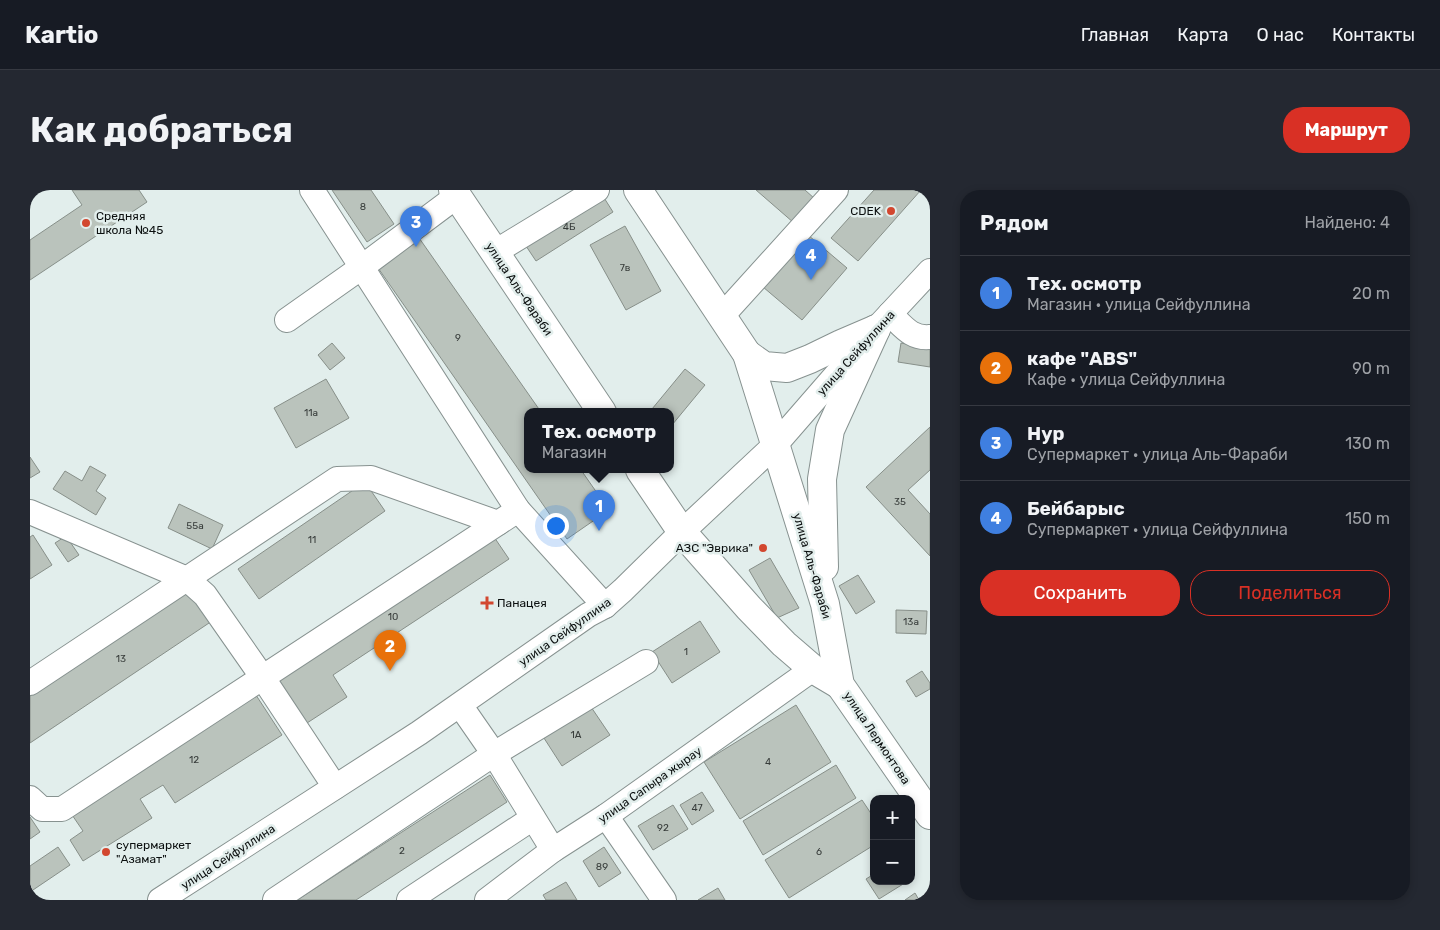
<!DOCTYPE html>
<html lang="ru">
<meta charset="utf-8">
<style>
body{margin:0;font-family:Rubik,sans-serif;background:#242831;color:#f1f3f6}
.controls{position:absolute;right:15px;bottom:15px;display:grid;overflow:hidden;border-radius:10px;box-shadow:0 2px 8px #0003}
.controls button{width:45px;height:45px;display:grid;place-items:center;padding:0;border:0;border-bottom:1px solid #363941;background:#171b24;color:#f1f3f6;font:25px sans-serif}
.you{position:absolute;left:525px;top:335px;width:18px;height:18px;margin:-12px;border:4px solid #fff;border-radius:50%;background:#1a73e8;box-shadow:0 0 0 8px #1a73e833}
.badge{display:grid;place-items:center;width:32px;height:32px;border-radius:50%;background:#d93025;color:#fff;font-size:16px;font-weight:700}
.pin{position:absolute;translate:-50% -41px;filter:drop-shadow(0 1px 2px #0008)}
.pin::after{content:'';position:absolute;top:26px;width:18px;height:15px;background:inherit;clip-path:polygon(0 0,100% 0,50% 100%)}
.popup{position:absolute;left:494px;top:218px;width:150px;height:65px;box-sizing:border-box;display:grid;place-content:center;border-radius:10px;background:#171b24;filter:drop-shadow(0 1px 4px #0005);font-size:16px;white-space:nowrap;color:#9ea1a6}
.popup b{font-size:19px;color:#f1f3f6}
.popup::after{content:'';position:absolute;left:50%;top:100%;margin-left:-10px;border:10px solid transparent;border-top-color:#171b24}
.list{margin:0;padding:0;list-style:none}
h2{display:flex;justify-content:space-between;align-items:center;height:65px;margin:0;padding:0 20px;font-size:21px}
h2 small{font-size:16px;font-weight:400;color:#9ea1a6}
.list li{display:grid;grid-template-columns:32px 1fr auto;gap:15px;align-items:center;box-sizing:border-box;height:75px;padding:0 20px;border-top:1px solid #363941}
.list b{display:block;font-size:19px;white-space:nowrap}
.list p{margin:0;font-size:16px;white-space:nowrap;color:#9ea1a6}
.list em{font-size:16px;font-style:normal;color:#9ea1a6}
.actions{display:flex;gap:10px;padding:15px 20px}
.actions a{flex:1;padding:11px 0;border:1px solid #d93025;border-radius:20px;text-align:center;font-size:18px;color:#d93025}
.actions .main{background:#d93025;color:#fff}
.map{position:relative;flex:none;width:900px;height:710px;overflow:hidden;border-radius:20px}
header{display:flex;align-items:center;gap:30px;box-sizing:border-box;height:70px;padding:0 25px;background:#171b24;border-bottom:1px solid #363941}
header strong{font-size:24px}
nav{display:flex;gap:28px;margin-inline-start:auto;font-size:18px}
.intro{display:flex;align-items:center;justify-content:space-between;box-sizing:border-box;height:120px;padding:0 30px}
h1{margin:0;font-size:35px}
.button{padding:12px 22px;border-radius:20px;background:#d93025;color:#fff;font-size:18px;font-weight:700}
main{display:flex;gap:30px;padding:0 30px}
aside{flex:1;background:#171b24;border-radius:20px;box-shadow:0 2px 8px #0003}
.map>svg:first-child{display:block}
.building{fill:#bac3bc;stroke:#878f89}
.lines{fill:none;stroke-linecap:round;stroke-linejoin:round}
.minor-casing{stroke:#879290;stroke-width:26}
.major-casing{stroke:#879290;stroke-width:30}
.minor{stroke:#fff;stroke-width:24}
.major{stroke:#fff;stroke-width:28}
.poi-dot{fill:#d2472f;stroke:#e2eeec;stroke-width:2}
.labels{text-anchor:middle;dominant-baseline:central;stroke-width:5;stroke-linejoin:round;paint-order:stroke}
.number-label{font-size:10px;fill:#373c3a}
.poi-label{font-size:12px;fill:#0b0f0f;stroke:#e2eeec;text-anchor:start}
.street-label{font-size:12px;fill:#0b0f0f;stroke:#e2eeec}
</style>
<header>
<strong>Kartio</strong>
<nav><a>Главная</a><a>Карта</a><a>О нас</a><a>Контакты</a></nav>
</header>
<div class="intro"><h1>Как добраться</h1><a class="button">Маршрут</a></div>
<main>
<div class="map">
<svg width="900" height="710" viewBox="0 0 900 710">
<rect width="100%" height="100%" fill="#e2eeec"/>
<g class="building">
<path d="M42,0H109L117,12L0,90V50L52,15Z"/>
<path d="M302,0H341L364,34L337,52Z"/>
<path d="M726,0H775L785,9L764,33Z"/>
<path d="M844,0H891L828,71L801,48Z"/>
<path d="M571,3L583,22L506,71L494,53Z"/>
<path d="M595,36L631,101L596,120L560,55Z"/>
<path d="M387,45L511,222H498V280H551L579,320L537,349L346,75Z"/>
<path d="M778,45L817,78L772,130L733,97Z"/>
<path d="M302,153L315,168L300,180L288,165Z"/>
<path d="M871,153L900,158V177L868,172Z"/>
<path d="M655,179L675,195L642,235L640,233V222H627L622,219Z"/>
<path d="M296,189L319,228L266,258L244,218Z"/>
<path d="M900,237V280L878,300L900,324V366L836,297Z"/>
<path d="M0,267L10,282L0,288Z"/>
<path d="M60,276L76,285L66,301L76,308L66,325L23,299L35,281L52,291Z"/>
<path d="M335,292L355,321L229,409L208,379Z"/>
<path d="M149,314L193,335L182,359L138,338Z"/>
<path d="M462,344L479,369L303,485L317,507L277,533L246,486Z"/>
<path d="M3,345L22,375L0,389V347Z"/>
<path d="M36,346L49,365L38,372L25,353Z"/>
<path d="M740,368L769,418L747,428L719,380Z"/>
<path d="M828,385L845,412L826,424L809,396Z"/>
<path d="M160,399L182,431L0,553V506Z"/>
<path d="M866,420L897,421L896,444L866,443Z"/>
<path d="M670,431L690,462L642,493L622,462Z"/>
<path d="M892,481L900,493V499L886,507L876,491Z"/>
<path d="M224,502L252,545L145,613L133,595L110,609L122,628L53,671L40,650L53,641L38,619Z"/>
<path d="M559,514L580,545L532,576L512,545Z"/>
<path d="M766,515L801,572L710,629L674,572Z"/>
<path d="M806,575L826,608L733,665L713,631Z"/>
<path d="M460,585L477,612L326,710H267Z"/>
<path d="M672,602L684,621L662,635L650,615Z"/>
<path d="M832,610L844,628V655L759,708L735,670Z"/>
<path d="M643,615L658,639L623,660L608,636Z"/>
<path d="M0,627L10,642L0,649Z"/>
<path d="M28,657L40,675L0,702V676Z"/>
<path d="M574,657L591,683L569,697L553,671Z"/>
<path d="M844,684V691H878L849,709L836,689Z"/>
<path d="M536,692L547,710H516L513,705Z"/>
<path d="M688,698L695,710H668Z"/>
<path d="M885,703L889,710H875Z"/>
</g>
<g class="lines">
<g class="minor-casing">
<g id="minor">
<path d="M282,0L488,320L575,416"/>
<path d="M465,62L567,0"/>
<path d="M860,124C873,136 881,149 900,147"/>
<path d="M692,126L806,0"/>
<path d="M257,130L332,77L427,6"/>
<path d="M0,322L157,389L175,405L233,488L305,597"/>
<path d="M0,493L307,289L341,288L468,333"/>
<path d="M430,515L464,564L523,660"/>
<path d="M0,608L12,619H32L488,320"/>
<path d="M576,626L634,710"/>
<path d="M130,710L389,543L558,425L575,416L593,400L652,342L746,254L846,139L900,81"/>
<path d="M245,710L464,564L616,472"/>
<path d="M379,710L503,628"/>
<path d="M457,710L523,660L576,626L783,479"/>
</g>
</g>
<g class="major-casing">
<g id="major">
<path d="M423,0L572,222"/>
<path d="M608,0L717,164L795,414L810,495L900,625"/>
<path d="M717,164L734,176L757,178L780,169L811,154L846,139"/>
<path d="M610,280L652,342L719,418L754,454L783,479L810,495"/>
<path d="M794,377L792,289L800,240L846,139"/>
</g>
</g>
<use href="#minor" class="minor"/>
<use href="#major" class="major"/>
</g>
<g class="poi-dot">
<circle cx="861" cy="21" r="5"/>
<circle cx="56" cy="33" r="5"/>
<circle cx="733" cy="358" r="5"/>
<path d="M454.5 405.5h5v5h5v5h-5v5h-5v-5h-5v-5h5z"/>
<circle cx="76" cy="662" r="5"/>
</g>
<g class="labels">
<g class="number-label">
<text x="333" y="17">8</text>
<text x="539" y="37">4Б</text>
<text x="595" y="78">7в</text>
<text x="428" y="148">9</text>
<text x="281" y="223">11а</text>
<text x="870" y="312">35</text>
<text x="165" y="336">55а</text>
<text x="282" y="350">11</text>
<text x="363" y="427">10</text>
<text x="881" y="432">13а</text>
<text x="656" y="462">1</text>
<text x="91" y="469">13</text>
<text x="546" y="545">1А</text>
<text x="164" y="570">12</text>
<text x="738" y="572">4</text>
<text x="667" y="618">47</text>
<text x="633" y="638">92</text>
<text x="372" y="661">2</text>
<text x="789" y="662">6</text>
<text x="572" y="677">89</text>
</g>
<g class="poi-label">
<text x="851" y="21" text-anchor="end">CDEK</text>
<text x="66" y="26">Средняя<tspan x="66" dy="14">школа №45</tspan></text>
<text x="723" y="358" text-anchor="end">АЗС "Эврика"</text>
<text x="467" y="413">Панацея</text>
<text x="86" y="655">супермаркет<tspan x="86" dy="14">"Азамат"</tspan></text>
</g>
<g class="street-label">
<text transform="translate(489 99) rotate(56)">улица Аль-Фараби</text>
<text transform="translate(826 163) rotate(-48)">улица Сейфуллина</text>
<text transform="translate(782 376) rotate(74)">улица Аль-Фараби</text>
<text transform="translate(535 442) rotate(-35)">улица Сейфуллина</text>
<text transform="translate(847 548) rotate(56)">улица Лермонтова</text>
<text transform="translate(620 595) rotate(-35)">улица Сапыра жырау</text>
<text transform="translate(198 667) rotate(-33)">улица Сейфуллина</text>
</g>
</g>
</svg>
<div class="controls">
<button>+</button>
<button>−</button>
</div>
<div class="you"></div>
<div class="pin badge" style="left:569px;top:341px;background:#3f7fe0">1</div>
<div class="popup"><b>Тех. осмотр</b>Магазин</div>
<div class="pin badge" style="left:360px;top:481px;background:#e8710a">2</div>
<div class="pin badge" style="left:386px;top:57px;background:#3f7fe0">3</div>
<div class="pin badge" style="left:781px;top:90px;background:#3f7fe0">4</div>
</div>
<aside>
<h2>Рядом<small>Найдено: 4</small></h2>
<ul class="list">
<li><span class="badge" style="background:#3f7fe0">1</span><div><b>Тех. осмотр</b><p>Магазин · улица Сейфуллина</p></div><em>20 m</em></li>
<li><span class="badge" style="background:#e8710a">2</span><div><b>кафе &quot;ABS&quot;</b><p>Кафе · улица Сейфуллина</p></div><em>90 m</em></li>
<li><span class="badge" style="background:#3f7fe0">3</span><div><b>Нур</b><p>Супермаркет · улица Аль-Фараби</p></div><em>130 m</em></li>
<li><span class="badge" style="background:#3f7fe0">4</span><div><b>Бейбарыс</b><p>Супермаркет · улица Сейфуллина</p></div><em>150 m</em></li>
</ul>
<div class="actions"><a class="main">Сохранить</a><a>Поделиться</a></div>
</aside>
</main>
